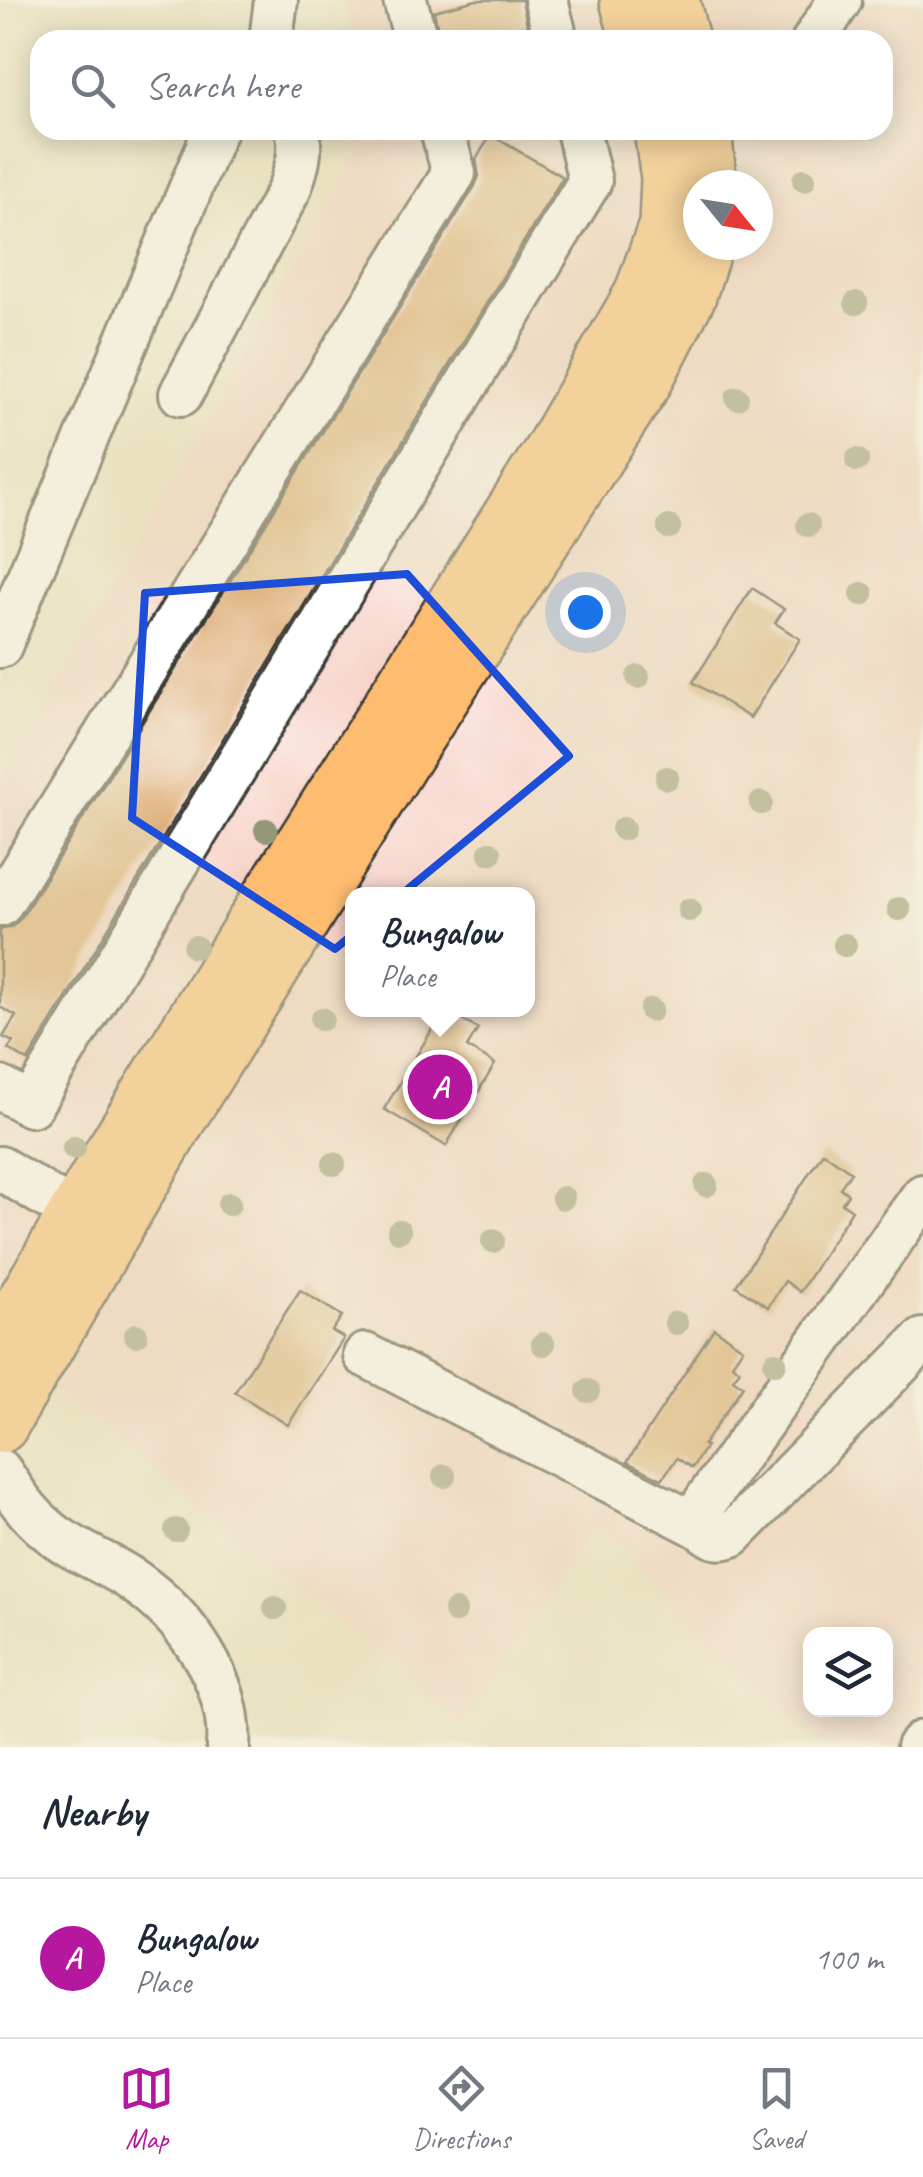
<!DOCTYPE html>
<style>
body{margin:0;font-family:Caveat,sans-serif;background:#f2f2f3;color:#1f2937}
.controls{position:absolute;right:30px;bottom:30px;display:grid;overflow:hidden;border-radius:20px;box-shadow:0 5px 25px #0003}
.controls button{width:90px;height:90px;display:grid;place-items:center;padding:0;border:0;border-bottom:2px solid #e0e1e3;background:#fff;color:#1f2937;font:50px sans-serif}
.compass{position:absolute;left:683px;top:170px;width:90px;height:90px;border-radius:50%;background:#fff;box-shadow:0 5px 25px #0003;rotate:120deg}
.you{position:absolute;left:585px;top:612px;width:35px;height:35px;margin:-25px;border:8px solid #fff;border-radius:50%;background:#1a73e8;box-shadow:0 0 0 15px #1a73e833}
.badge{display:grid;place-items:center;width:65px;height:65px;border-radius:50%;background:#b5179e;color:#fff;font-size:32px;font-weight:700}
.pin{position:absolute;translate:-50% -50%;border:5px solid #fff;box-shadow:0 2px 10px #0006}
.popup{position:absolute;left:345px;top:887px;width:190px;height:130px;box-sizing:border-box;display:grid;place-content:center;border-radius:20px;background:#fff;filter:drop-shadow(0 2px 8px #0005);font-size:32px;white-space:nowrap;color:#747a83}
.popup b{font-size:38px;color:#1f2937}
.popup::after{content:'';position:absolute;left:50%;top:100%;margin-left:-20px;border:20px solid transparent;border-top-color:#fff}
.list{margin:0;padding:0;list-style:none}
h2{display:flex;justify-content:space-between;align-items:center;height:130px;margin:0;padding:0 40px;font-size:42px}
h2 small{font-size:32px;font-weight:400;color:#747a83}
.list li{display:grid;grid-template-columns:65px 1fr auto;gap:30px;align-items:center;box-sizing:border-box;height:160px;padding:0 40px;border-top:2px solid #e0e1e3}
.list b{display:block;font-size:38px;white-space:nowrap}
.list p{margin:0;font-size:32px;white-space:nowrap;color:#747a83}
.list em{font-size:32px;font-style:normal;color:#747a83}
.icon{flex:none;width:55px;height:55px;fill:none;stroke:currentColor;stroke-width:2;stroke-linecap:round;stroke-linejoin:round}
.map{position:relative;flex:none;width:923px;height:1747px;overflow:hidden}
.search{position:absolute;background:#fff;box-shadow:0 5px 25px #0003;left:30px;right:30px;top:30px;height:110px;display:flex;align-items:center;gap:25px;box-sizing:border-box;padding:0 35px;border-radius:30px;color:#747a83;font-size:38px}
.sheet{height:290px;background:#fff}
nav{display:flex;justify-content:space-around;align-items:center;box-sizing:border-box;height:140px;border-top:2px solid #e0e1e3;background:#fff;font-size:28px;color:#747a83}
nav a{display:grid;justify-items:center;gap:5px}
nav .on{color:#b5179e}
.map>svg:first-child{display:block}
.built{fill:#f7d1c6;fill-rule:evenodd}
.building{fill:#daa466}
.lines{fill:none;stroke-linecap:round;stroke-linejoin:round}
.minor-casing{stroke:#3b3a34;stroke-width:48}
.highway-casing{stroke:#3b3a34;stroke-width:60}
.minor{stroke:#fff;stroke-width:42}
.highway{stroke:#fdbc70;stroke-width:55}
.tree{fill:#939879}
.marked{fill:none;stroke:#1d4ed8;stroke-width:8;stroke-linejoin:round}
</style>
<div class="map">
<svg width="923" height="1747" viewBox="0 0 923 1747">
<rect width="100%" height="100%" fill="#fff"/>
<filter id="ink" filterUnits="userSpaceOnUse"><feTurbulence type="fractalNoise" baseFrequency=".01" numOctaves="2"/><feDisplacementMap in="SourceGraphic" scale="20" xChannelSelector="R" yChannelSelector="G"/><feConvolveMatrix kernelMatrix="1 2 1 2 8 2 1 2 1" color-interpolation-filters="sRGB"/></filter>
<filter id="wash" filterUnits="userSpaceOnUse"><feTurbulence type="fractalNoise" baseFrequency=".0048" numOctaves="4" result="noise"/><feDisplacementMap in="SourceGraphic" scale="40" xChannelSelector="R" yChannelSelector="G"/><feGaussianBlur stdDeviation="2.25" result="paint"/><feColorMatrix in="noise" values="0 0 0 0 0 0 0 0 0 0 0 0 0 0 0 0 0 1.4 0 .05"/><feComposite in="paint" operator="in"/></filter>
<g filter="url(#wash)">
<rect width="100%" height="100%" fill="#eae1bf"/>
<path class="built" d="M346,0H923V1747H825L594,1524L462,1723L79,1409L0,1353V786L361,151L359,130H883V40H350ZM698,185H758V245H698ZM352,894H528V1010H352ZM810,1634H886V1710H810Z"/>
<g id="blocks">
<g class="building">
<path d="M476,0H522L529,35L513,40H440L434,11Z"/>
<path d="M491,135L563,177L28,1061L8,1049L13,1042L3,1037L16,1016L0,1007V930L13,926L21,918L475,186L479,176L476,159Z"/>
<path d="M752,588L784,609L775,623L800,639L750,718L693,682Z"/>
<path d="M444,1010L478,1029L467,1047L495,1064L446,1146L384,1109Z"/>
<path d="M823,1152L851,1172L840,1188L848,1194L842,1203L852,1210L800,1292L785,1281L768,1307L736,1286Z"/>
<path d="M300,1290L342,1316L332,1331L344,1338L288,1425L235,1392Z"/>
<path d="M714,1328L743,1348L732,1364L740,1370L733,1379L743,1386L703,1445L706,1446L692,1468L677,1458L662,1479L627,1462Z"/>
</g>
</g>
</g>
<g filter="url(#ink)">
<use href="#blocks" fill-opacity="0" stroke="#3b3a34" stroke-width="2.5"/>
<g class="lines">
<g class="minor-casing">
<g id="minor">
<path d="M405,0L416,40"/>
<path d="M546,0L556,40"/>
<path d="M271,40L276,0"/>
<path d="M814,40L840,0"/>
<path d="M181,394L289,190C296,170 303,151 297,130"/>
<path d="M0,646L215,130"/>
<path d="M0,905L454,173L442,130"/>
<path d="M0,1088L31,1105L590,181L578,130"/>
<path d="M0,1168L76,1214"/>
<path d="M923,1196L706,1501L699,1517L700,1527C712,1537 717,1541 732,1535L923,1340"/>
<path d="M365,1355L700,1527"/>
<path d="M0,1471C14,1493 27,1513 48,1530C72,1551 107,1562 134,1581C186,1617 233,1682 228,1747"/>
<path d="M918,1747L923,1742"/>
</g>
</g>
<g class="highway-casing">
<g id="highway">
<path d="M628,0L639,40"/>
<path d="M671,0L681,40"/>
<path d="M703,130L709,185"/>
<path d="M0,1344L111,1156L283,877L552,451L642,295L667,225L669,178L662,130"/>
<path d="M0,1425L177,1120L398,765L644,381L688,295L704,245"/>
</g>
</g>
<use href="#minor" class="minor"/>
<use href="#highway" class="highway"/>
</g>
<g class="tree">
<circle cx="804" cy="180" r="12"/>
<circle cx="856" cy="303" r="12"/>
<circle cx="737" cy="398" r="12"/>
<circle cx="857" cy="460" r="12"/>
<circle cx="808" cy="525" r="12"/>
<circle cx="669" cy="527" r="12"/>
<circle cx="862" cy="594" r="12"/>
<circle cx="638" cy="677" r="12"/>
<circle cx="667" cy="778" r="12"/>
<circle cx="761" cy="803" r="12"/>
<circle cx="623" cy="829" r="12"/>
<circle cx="266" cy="830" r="12"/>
<circle cx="490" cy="853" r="12"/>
<circle cx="899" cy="909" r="12"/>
<circle cx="689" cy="910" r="12"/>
<circle cx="845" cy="945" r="12"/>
<circle cx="195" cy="947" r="12"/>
<circle cx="651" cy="1010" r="12"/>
<circle cx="322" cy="1019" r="12"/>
<circle cx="74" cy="1148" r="12"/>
<circle cx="334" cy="1164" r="12"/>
<circle cx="706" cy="1185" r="12"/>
<circle cx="563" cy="1198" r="12"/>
<circle cx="229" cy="1204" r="12"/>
<circle cx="399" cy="1231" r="12"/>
<circle cx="493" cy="1241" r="12"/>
<circle cx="676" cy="1323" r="12"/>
<circle cx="136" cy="1335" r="12"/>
<circle cx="543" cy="1344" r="12"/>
<circle cx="775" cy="1363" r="12"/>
<circle cx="588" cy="1391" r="12"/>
<circle cx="444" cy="1476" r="12"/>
<circle cx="176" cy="1530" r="12"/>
<circle cx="275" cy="1608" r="12"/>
<circle cx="455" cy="1611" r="12"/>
</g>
</g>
<path d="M0 0H923V1747H0ZM407,574L569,756L335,949L132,818L145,593Z" fill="#eae1bf" fill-opacity=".55" fill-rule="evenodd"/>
<path class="marked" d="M407,574L569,756L335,949L132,818L145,593Z"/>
</svg>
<div class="controls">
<button><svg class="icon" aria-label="layers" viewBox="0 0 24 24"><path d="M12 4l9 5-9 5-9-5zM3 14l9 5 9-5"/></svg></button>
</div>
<svg class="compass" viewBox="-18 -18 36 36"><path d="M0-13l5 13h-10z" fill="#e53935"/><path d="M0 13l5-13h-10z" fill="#747a83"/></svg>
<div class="you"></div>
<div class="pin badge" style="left:440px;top:1087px">A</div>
<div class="popup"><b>Bungalow</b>Place</div>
<div class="search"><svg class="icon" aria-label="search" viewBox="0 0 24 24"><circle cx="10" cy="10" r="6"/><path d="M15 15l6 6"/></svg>Search here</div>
</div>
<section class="sheet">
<h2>Nearby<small></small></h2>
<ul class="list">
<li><span class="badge">A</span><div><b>Bungalow</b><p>Place</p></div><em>100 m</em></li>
</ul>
</section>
<nav>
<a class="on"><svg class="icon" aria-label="map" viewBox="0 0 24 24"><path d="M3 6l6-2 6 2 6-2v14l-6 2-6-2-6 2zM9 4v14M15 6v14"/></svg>Map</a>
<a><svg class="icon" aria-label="directions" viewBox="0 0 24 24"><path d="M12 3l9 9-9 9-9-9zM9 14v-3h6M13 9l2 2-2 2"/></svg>Directions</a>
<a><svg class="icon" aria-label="saved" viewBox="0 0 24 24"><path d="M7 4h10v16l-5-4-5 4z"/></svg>Saved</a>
</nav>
